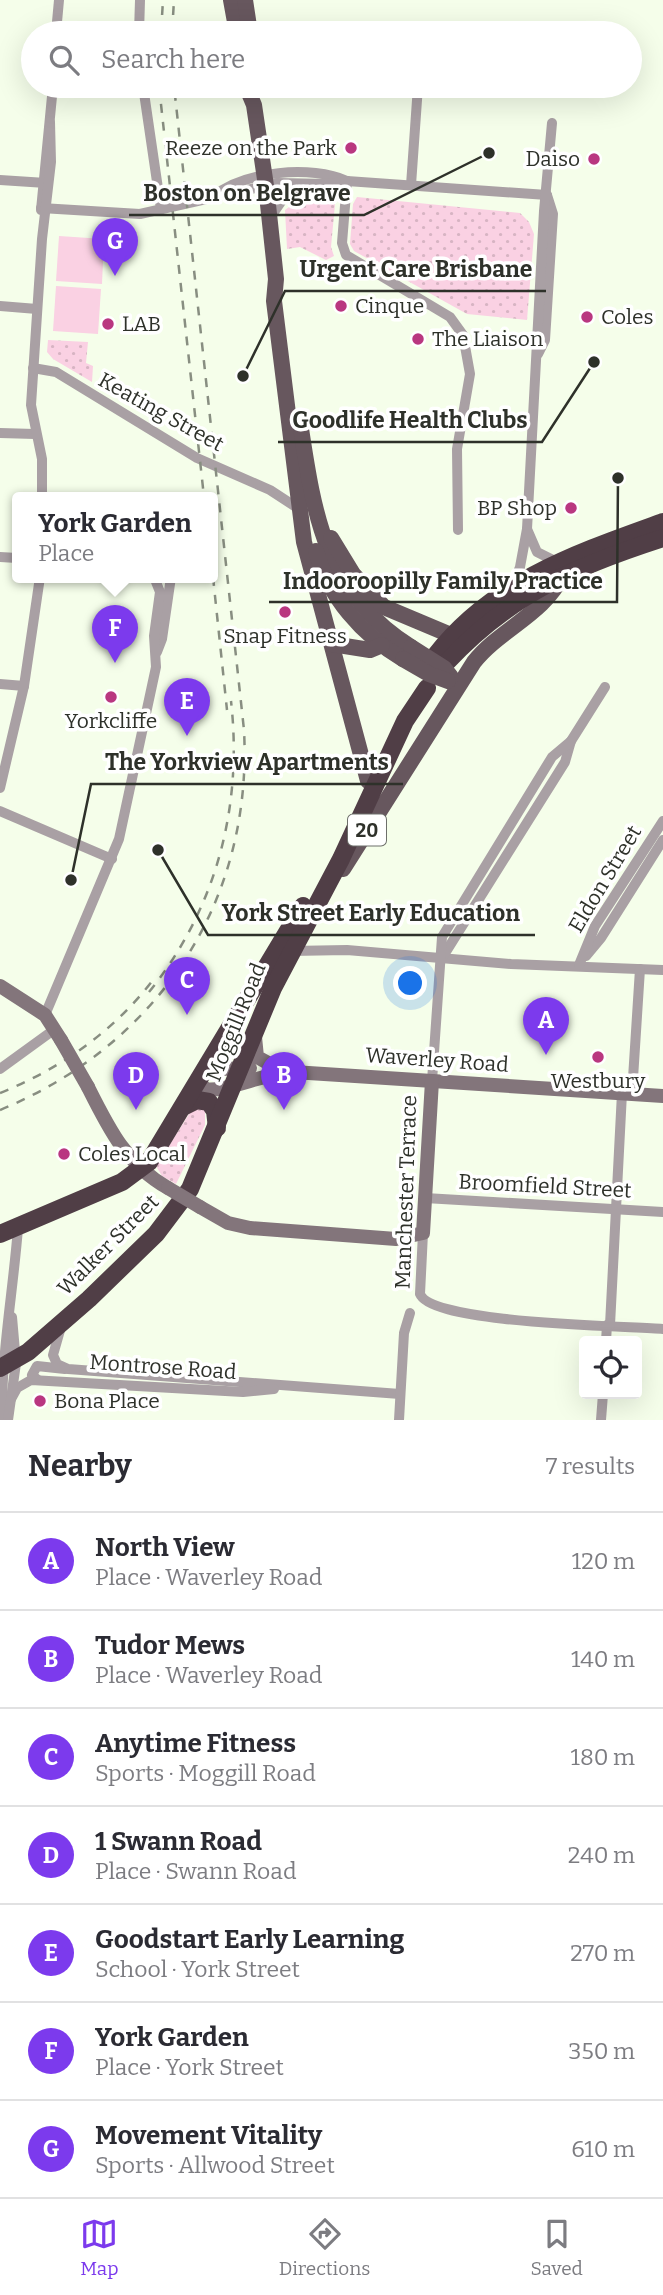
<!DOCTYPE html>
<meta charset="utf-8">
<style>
body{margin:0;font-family:Bitter,serif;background:#f7f7f7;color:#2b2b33}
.controls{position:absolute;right:21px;bottom:21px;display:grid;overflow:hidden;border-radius:7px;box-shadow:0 7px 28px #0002}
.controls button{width:63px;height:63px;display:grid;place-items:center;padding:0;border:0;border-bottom:2px solid #e1e1e2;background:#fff;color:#2b2b33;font:35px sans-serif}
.you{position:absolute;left:411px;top:984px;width:24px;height:24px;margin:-18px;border:5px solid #fff;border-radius:50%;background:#1a73e8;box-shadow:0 0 0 10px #1a73e833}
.badge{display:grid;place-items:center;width:46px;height:46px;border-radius:50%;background:#7c3aed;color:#fff;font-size:23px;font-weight:700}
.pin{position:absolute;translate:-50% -58px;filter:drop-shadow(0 2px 4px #0008)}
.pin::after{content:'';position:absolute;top:37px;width:24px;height:21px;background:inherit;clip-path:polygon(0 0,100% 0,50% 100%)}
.popup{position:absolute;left:12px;top:492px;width:206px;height:91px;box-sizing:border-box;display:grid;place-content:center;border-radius:7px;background:#fff;filter:drop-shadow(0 2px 5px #0005);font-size:23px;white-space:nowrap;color:#7c7c81}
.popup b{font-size:26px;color:#2b2b33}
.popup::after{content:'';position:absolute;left:50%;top:100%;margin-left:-14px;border:14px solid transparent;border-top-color:#fff}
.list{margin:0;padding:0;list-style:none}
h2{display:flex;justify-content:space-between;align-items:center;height:91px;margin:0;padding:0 28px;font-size:30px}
h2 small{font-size:23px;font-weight:400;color:#7c7c81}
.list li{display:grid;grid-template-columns:46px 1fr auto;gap:21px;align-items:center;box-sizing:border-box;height:98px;padding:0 28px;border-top:2px solid #e1e1e2}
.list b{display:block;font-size:26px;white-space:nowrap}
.list p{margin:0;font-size:23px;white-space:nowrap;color:#7c7c81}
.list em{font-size:23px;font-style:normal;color:#7c7c81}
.icon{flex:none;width:38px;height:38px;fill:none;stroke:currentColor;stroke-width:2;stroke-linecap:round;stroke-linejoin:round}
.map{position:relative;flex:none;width:663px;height:1420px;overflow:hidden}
.search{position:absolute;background:#fff;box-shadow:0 7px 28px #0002;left:21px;right:21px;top:21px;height:77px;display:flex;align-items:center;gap:18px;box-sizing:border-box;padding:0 24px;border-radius:38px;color:#7c7c81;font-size:26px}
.sheet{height:777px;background:#fff}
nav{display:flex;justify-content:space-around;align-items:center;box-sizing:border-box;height:98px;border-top:2px solid #e1e1e2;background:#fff;font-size:19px;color:#7c7c81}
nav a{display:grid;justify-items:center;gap:4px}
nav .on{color:#7c3aed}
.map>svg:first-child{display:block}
.park{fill:url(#park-dots)}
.pitch{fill:#fad1e3}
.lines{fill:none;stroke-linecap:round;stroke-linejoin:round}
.street{stroke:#a9a0a4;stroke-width:10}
.secondary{stroke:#83757b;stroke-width:14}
.primary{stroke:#67575e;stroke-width:16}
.highway{stroke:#503e46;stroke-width:18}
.rail{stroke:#888e81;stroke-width:2.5;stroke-dasharray:9 9;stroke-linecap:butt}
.secondary-bridge{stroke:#83757b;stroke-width:14}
.primary-bridge{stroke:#67575e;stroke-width:16}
.poi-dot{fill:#b93780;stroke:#fff;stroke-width:2.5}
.labels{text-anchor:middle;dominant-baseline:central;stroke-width:7;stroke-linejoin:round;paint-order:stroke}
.shield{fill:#fff;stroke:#6d6f6a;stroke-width:2}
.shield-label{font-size:19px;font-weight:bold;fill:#2e312a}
.poi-label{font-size:21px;fill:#2e312a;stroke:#fff;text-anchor:start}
.street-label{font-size:21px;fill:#2e312a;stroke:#fff}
.leader{fill:none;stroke:#2e312a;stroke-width:2.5}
.callout-dot{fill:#2e312a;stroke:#fff;stroke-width:2.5}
.callout-label{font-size:23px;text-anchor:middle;font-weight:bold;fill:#2e312a;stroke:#fff;stroke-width:7;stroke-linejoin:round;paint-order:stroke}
</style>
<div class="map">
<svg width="663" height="1420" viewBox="0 0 663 1420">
<defs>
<pattern id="park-dots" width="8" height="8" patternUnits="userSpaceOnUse" patternTransform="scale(1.75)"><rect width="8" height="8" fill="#fad1e3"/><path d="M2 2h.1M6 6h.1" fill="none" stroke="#d7b4c3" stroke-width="1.8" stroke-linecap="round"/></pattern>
</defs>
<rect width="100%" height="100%" fill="#f5feea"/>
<g class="park">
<path d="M336,193L331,247L334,256L326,260L300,247L287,249L285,210L303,197Z"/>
<path d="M357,197L520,213L529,222L534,234L527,320L467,314L354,251L350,244L353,204Z"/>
<path d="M48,340L88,342L86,363L93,366L92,382L53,359L47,352Z"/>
<path d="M205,1105V1125L176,1184L162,1176L156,1166L191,1111Z"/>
</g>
<g class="pitch">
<path d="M59,236L104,239L102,284L56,281Z"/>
<path d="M56,286L101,289L98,334L53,331Z"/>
</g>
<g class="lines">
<g class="street">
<path d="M56,33L59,0"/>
<path d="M139,33L140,0"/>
<path d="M143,86L161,209"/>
<path d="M0,180L46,183"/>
<path d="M347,181L342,243L346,255L450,317L463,335L470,374L457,449L458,530"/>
<path d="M411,185L418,86"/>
<path d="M214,196C244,171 312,165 347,181"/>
<path d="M41,208L140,214L277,183L331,184L347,181L547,195"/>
<path d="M41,210L53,86"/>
<path d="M272,215L283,199L308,187"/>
<path d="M0,306L37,309"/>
<path d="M538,354L545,340L553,214L547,195"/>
<path d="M33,368L56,372L197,458L270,490L299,509"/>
<path d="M0,433L35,434"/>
<path d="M42,497V459L31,405L42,239L51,162L50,122"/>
<path d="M527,529L537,552L557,562"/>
<path d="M0,557L17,558"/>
<path d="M513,585L520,567L527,529L544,211L552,123"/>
<path d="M157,652L162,639L171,577"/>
<path d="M0,684L24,686"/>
<path d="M0,788L24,686L40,577"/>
<path d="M0,811L112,859"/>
<path d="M291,951L347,950L511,964L663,970"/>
<path d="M586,956L601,938L663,840"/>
<path d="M442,958L565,762L571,741L605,687"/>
<path d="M579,965L595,926L663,821"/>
<path d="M45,1015L119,839L156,667L154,636L160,592L154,577"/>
<path d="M0,1069L55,1029"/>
<path d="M432,1081L442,937L552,757L571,741"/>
<path d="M632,1094L640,969"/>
<path d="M425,1198L663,1212"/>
<path d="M423,1233L420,1294C432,1324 626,1326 663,1329"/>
<path d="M610,1325L622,1093"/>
<path d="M61,1327L53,1355L57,1364L68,1369L400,1394"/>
<path d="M606,1341L607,1325"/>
<path d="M38,1380L32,1375L37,1366L65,1369"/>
<path d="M11,1399L17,1388L31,1380L243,1392L274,1389"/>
<path d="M2,1420C1,1356 13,1292 18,1228"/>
<path d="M8,1420L16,1363L12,1317"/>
<path d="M399,1420L404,1333L410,1313"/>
<path d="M601,1420L603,1394"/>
</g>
<g class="secondary">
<path d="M0,986L45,1015L61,1040"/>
<path d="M255,1037L257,1057L277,1068"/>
<path d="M205,1074L219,1069L250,1068"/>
<path d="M200,1082L205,1089C224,1093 267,1072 293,1072L663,1096"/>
<path d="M88,1087C109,1129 126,1164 168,1188"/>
<path d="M200,1207L228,1223L250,1228L396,1239L423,1233L432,1081"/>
</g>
<g class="primary">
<path d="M231,0L237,33"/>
<path d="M245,0L250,33"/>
<path d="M246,86L254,105L266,186L276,279L274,301L304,542L368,781"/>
<path d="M300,422C314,515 325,593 411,647"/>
<path d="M331,538L353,574L384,607L453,636"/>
<path d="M316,551C329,597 362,635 403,659"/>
<path d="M332,644L370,650L382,645"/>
<path d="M343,869L474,662C500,629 545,614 563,574"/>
</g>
<g class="highway">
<path d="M435,656C493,581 577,553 663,522"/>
<path d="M446,663C510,594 576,566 663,538"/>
<path d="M185,1106L197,1100L209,1102L215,1111L217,1128"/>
<path d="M0,1234L122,1182L149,1162L303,906"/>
<path d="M0,1368L28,1352L89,1299L156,1234L190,1189L273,988L341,859L405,721L427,688"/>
</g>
<g class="rail">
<path d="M161,33L163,0"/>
<path d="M172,33L174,0"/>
<path d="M159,86L204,497"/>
<path d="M213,577L227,710"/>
<path d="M149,992C216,909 243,807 231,701"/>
<path d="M0,1093C60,1069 113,1032 153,980"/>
<path d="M0,1110C158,1045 253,902 244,730L174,86"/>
</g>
<g class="secondary-bridge">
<path d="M61,1040L88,1087"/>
<path d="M168,1188L200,1207"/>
</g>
<g class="primary-bridge">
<path d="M411,647L444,668L451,677"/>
<path d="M403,659L429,674L448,681"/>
</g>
</g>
<g class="poi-dot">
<circle cx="351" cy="148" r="7"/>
<circle cx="594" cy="159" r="7"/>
<circle cx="341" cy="306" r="7"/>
<circle cx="587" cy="317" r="7"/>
<circle cx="108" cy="324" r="7"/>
<circle cx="418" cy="339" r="7"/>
<circle cx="571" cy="508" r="7"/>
<circle cx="285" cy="612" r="7"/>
<circle cx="111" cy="697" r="7"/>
<circle cx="598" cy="1057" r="7"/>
<circle cx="64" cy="1154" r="7"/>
<circle cx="40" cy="1401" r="7"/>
</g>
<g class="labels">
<rect class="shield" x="348" y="814.5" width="38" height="31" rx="5"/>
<g class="shield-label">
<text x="367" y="830">20</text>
</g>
<g class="poi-label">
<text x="337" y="148" text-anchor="end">Reeze on the Park</text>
<text x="580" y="159" text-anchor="end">Daiso</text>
<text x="355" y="306">Cinque</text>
<text x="601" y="317">Coles</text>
<text x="122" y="324">LAB</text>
<text x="432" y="339">The Liaison</text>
<text x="557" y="508" text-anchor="end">BP Shop</text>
<text x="285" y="636" text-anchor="middle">Snap Fitness</text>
<text x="111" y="721" text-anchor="middle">Yorkcliffe</text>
<text x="598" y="1081" text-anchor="middle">Westbury</text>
<text x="78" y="1154">Coles Local</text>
<text x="54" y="1401">Bona Place</text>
</g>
<g class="street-label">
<text transform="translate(161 412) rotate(29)">Keating Street</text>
<text transform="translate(605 879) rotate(-59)">Eldon Street</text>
<text transform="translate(236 1022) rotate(-68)">Moggill Road</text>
<text transform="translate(437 1060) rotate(4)">Waverley Road</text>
<text transform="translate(545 1186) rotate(3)">Broomfield Street</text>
<text transform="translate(406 1192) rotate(-88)">Manchester Terrace</text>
<text transform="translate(108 1245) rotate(-45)">Walker Street</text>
<text transform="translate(163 1367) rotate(4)">Montrose Road</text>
</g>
</g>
<path class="leader" d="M489 153L364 215H129M243 376L285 291H546M594 362L542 442H278M618 478L617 602H269M71 880L91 784H403M158 850L208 935H535"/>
<g class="callout-dot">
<circle cx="489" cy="153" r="7"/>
<circle cx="243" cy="376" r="7"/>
<circle cx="594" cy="362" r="7"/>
<circle cx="618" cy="478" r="7"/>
<circle cx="71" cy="880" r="7"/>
<circle cx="158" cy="850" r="7"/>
</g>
<g class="callout-label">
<text x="247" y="201">Boston on Belgrave</text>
<text x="416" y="277">Urgent Care Brisbane</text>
<text x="410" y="428">Goodlife Health Clubs</text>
<text x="443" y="589">Indooroopilly Family Practice</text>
<text x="247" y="770">The Yorkview Apartments</text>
<text x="371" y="921">York Street Early Education</text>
</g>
</svg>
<div class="controls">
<button><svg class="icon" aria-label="locate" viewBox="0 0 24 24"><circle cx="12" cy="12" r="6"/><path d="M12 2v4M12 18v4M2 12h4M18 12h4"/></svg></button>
</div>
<div class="you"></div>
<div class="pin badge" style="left:546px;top:1055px">A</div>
<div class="pin badge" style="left:284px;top:1110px">B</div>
<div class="pin badge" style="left:187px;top:1015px">C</div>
<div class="pin badge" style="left:136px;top:1110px">D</div>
<div class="pin badge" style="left:187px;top:736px">E</div>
<div class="pin badge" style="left:115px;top:663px">F</div>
<div class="popup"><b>York Garden</b>Place</div>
<div class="pin badge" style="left:115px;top:276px">G</div>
<div class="search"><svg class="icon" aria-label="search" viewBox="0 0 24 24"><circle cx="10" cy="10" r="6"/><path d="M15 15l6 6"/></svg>Search here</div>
</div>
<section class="sheet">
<h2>Nearby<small>7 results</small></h2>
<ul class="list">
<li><span class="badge">A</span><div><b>North View</b><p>Place · Waverley Road</p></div><em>120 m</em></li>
<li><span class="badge">B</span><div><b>Tudor Mews</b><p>Place · Waverley Road</p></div><em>140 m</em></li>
<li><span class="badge">C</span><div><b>Anytime Fitness</b><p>Sports · Moggill Road</p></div><em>180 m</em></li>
<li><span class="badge">D</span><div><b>1 Swann Road</b><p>Place · Swann Road</p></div><em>240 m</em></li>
<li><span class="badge">E</span><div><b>Goodstart Early Learning</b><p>School · York Street</p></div><em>270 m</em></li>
<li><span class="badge">F</span><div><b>York Garden</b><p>Place · York Street</p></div><em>350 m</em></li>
<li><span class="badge">G</span><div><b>Movement Vitality</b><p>Sports · Allwood Street</p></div><em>610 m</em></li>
</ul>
</section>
<nav>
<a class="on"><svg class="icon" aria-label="map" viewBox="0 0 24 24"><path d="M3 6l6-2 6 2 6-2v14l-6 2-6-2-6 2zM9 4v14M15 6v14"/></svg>Map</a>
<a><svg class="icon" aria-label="directions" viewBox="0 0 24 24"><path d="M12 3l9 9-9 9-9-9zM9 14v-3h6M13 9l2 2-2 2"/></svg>Directions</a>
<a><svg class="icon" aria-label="saved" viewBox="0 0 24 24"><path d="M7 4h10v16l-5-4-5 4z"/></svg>Saved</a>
</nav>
